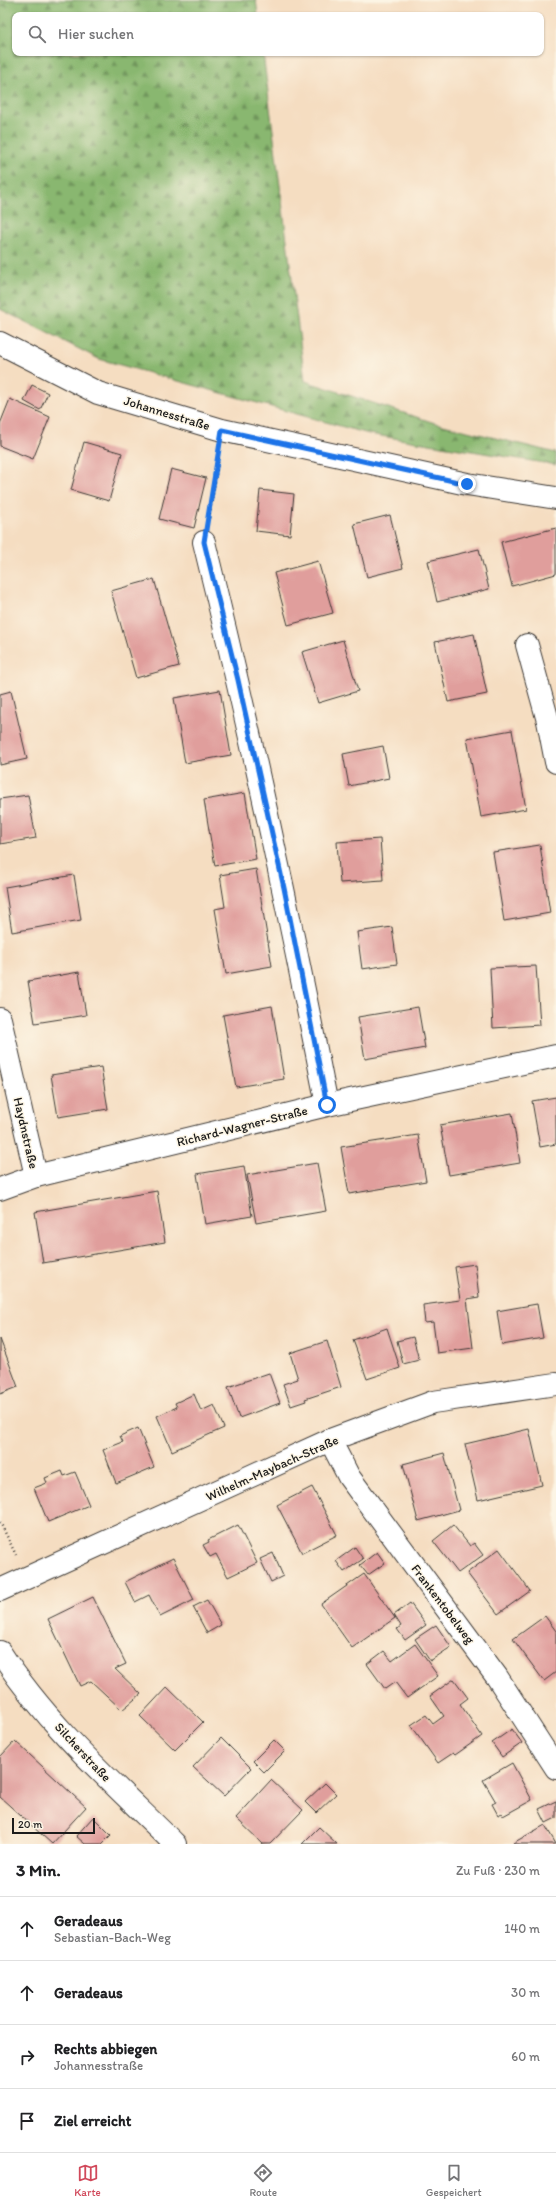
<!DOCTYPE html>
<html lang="de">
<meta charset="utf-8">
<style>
body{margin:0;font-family:Itim,sans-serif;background:#f2f2f2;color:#202124}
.scale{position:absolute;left:12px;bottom:10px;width:83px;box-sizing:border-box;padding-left:4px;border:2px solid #1c1c1c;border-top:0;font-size:11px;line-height:14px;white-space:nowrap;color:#1c1c1c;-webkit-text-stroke:3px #fcf5e5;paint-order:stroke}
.stop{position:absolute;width:12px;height:12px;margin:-9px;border:3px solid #1a73e8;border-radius:50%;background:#fff}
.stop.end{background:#1a73e8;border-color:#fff;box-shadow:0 1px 4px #0008}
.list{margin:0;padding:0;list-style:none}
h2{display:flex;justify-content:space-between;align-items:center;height:52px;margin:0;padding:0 16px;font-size:17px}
h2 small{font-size:13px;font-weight:400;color:#757577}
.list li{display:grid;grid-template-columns:26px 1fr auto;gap:12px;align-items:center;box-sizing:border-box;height:64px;padding:0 16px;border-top:1px solid #e0e0e0}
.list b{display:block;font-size:15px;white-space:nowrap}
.list p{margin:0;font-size:13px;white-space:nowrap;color:#757577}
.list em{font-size:13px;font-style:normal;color:#757577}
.icon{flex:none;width:22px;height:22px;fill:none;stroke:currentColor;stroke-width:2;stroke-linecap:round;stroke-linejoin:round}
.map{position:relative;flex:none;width:556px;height:1844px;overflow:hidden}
.search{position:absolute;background:#fff;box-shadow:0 1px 3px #0004;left:12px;right:12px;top:12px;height:44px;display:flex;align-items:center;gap:10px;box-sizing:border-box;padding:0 14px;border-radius:8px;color:#757577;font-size:15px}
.sheet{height:308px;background:#fff}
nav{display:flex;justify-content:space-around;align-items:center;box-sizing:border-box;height:56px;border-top:1px solid #e0e0e0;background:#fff;font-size:11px;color:#757577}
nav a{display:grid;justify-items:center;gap:2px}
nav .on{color:#d1495b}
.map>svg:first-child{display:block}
.forest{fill:url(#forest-firs);stroke:#526a46}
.building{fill:#e09e9c}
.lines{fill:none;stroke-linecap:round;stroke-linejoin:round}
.minor-casing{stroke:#3d3935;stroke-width:24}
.path{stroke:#3d3935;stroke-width:2.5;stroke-dasharray:1 3;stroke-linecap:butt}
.minor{stroke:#fff;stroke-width:22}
.route{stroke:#1a73e8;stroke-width:5}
.labels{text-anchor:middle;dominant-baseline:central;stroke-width:3;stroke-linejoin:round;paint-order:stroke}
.street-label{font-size:13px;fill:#1c1c1c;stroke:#fcf5e5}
</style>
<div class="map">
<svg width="556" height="1844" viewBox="0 0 556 1844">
<defs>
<pattern id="forest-firs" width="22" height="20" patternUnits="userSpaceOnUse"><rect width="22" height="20" fill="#89b770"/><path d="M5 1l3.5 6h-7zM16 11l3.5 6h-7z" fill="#6f945b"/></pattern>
</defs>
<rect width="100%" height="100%" fill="#fcf5e5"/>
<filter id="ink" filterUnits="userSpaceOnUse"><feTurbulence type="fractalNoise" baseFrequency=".025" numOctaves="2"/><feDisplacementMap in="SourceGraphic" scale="8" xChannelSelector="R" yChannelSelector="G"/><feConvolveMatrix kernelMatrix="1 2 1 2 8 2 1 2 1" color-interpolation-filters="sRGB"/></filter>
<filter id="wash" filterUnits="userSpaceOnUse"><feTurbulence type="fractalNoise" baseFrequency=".012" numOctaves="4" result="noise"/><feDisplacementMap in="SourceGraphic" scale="16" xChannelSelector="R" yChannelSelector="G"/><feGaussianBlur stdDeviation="0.9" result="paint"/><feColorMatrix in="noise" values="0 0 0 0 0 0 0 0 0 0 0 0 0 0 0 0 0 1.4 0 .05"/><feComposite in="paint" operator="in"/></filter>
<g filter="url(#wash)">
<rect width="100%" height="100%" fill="#f5ddc1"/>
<path class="forest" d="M0,0H256L258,15H15V53H263L305,381L435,423L556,453V465L369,434L99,359L0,309Z"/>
<g id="blocks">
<g class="building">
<path d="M32,385L48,393L40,410L24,401Z"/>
<path d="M10,399L50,417L33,459L0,446V424Z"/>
<path d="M84,442L122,453L109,501L71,490Z"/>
<path d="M171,469L206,478L194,528L159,519Z"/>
<path d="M260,490L294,494L290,535L256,531Z"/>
<path d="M390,515L403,568L367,577L354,524Z"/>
<path d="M556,528V574L512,586L501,542Z"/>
<path d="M479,549L489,589L437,602L428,561Z"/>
<path d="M318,561L333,613L288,625L274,573Z"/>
<path d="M154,579L179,666L136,678L111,591Z"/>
<path d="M474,634L487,694L448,702L435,642Z"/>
<path d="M343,640L358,691L318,703L302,652Z"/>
<path d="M220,690L231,755L185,763L174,698Z"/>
<path d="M11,691L27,759L0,765V694Z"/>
<path d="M512,730L526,809L481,817L467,738Z"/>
<path d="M383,746L389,778L349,786L343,754Z"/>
<path d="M245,793L256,859L215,866L204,800Z"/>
<path d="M28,795L36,838L0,844V799Z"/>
<path d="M380,839L383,880L340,883L337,842Z"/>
<path d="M540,845L550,913L504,921L493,852Z"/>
<path d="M256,869L272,966L226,974L215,909L225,907L220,875Z"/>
<path d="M74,875L81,920L12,932L5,887Z"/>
<path d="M392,927L397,964L362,969L357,932Z"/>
<path d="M536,966L540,1025L493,1028L490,968Z"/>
<path d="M79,972L86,1015L35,1023L28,981Z"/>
<path d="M272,1006L284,1079L236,1087L223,1015Z"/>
<path d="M418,1007L425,1048L365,1059L358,1017Z"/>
<path d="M101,1067L108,1109L58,1117L51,1075Z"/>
<path d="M556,1097V1144L540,1147L532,1101Z"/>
<path d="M512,1113L520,1163L449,1175L440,1125Z"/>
<path d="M418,1135L426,1181L349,1194L341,1147Z"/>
<path d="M317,1163L326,1211L256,1223L247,1175Z"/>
<path d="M244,1166L252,1216L205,1224L197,1174Z"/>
<path d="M157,1191L165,1242L43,1263L35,1212Z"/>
<path d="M475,1264L479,1297L467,1299L473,1348L437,1353L433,1322L425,1323L423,1305L460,1300L455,1267Z"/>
<path d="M537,1304L543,1338L502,1345L497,1311Z"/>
<path d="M387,1328L400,1368L367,1379L353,1340Z"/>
<path d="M413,1337L419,1360L403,1364L397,1341Z"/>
<path d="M0,1339L18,1387L0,1394Z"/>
<path d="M327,1341L341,1387L305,1399L306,1401L291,1406L283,1384L298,1379L290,1353Z"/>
<path d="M269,1373L280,1403L239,1418L228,1387Z"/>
<path d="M194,1394L201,1411L214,1405L224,1428L172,1451L157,1416L177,1407L175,1403Z"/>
<path d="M138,1428L154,1467L116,1483L103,1450L123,1442L120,1436Z"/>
<path d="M529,1429L542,1485L478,1500L465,1444Z"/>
<path d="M444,1453L459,1510L418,1521L403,1464Z"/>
<path d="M62,1471L64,1476L75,1472L89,1505L48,1522L34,1488L47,1483L45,1478Z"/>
<path d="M312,1487L337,1535L302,1553L277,1505Z"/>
<path d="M238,1525L257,1563L228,1577L216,1554L210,1557L203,1545L209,1542L208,1540Z"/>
<path d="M453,1525L470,1546L474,1543L483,1555L458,1573L433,1541Z"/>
<path d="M355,1547L363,1559L344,1572L336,1561Z"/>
<path d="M499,1549L530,1591L498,1614L467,1573Z"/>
<path d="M377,1552L385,1563L368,1575L360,1565Z"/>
<path d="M273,1553L283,1576L271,1582L260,1559Z"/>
<path d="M173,1558L194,1600L160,1617L149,1595L135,1602L125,1582Z"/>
<path d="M364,1574L395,1618L352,1648L321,1604Z"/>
<path d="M93,1597L126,1664L115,1669L141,1694L122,1710L91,1681L80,1686L48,1619Z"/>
<path d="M207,1600L221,1625L207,1633L193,1607Z"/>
<path d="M410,1603L426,1625L405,1640L397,1629L401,1626L394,1615Z"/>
<path d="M545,1616L556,1631V1672L544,1681L513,1639Z"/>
<path d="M436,1625L451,1647L430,1661L415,1639Z"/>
<path d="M415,1644L438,1676L407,1698L395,1682L385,1689L367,1664L384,1651L392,1661Z"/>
<path d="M454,1679L468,1698L460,1704L482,1736L455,1755L453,1753L438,1763L411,1725L426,1715L433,1724L444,1716L430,1696Z"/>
<path d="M167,1687L203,1722L175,1750L140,1716Z"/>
<path d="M512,1729L522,1743L502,1757L492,1743Z"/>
<path d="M221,1738L251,1768L224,1796L193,1767Z"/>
<path d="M274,1740L285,1751L264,1772L253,1761Z"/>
<path d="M15,1741L86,1807L52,1844L0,1797V1757Z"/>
<path d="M512,1763L532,1800L503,1816L502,1813L498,1815L492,1804L496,1802L483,1780Z"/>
<path d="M271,1780L303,1810L270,1844H263L236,1818Z"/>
<path d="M325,1783L336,1794L316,1813L305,1802Z"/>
<path d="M556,1801V1818L546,1823L539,1809Z"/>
<path d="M93,1817L111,1835L102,1844H85L76,1836Z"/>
<path d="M545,1825L556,1844H514L513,1843Z"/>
<path d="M319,1827L337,1844H302Z"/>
</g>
</g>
</g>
<g filter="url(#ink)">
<use href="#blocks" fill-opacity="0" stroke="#3d3935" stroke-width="1"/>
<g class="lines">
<g class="minor-casing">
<g id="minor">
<path d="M0,343L98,393L222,430L467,484L556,498"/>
<path d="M204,542C250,729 290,916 327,1105"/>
<path d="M527,645L548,721L556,762"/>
<path d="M0,1019L36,1176"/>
<path d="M0,1189L36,1176L327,1105L556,1056"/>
<path d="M330,1440L349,1477L497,1677L556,1768"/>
<path d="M0,1590L330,1440L433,1402L556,1384"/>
<path d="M0,1652C47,1725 114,1784 175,1844"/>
</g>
</g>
<g class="path">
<path d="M209,518L219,456"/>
<path d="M0,1522L16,1555"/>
</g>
<use href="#minor" class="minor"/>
</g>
</g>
<g class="lines" filter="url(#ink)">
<path class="route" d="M327,1105L284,888L238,680L204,542L222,430L467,484"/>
</g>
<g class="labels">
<g class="street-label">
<text transform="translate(167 413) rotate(17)">Johannesstraße</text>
<text transform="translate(242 1126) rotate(-14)">Richard-Wagner-Straße</text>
<text transform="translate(26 1133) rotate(77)">Haydnstraße</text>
<text transform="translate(272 1468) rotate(-24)">Wilhelm-Maybach-Straße</text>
<text transform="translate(443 1604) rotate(53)">Frankentobelweg</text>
<text transform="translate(83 1752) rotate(47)">Silcherstraße</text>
</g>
</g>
</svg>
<div class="scale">20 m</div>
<div class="stop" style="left:327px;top:1105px"></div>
<div class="stop end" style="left:467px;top:484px"></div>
<div class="search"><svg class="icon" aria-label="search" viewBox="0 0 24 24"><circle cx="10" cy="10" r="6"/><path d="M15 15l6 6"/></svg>Hier suchen</div>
</div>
<section class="sheet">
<h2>3 Min.<small>Zu Fuß · 230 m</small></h2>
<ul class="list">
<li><svg class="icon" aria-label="ahead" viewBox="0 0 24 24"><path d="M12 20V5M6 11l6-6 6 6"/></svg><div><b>Geradeaus</b><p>Sebastian-Bach-Weg</p></div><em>140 m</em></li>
<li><svg class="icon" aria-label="ahead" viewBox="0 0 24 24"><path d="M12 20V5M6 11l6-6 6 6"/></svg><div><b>Geradeaus</b></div><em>30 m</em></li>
<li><svg class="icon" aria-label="right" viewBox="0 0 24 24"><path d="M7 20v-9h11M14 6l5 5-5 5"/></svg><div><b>Rechts abbiegen</b><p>Johannesstraße</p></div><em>60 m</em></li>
<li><svg class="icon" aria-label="arrive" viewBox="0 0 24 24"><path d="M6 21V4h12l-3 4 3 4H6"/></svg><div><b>Ziel erreicht</b></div></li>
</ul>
</section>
<nav>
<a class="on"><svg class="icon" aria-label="map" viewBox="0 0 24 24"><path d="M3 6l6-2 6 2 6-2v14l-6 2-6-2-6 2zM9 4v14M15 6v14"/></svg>Karte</a>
<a><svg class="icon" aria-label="directions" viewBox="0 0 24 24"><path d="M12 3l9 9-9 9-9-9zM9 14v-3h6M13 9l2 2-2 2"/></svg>Route</a>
<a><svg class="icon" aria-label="saved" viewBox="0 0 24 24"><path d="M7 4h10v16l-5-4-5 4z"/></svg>Gespeichert</a>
</nav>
